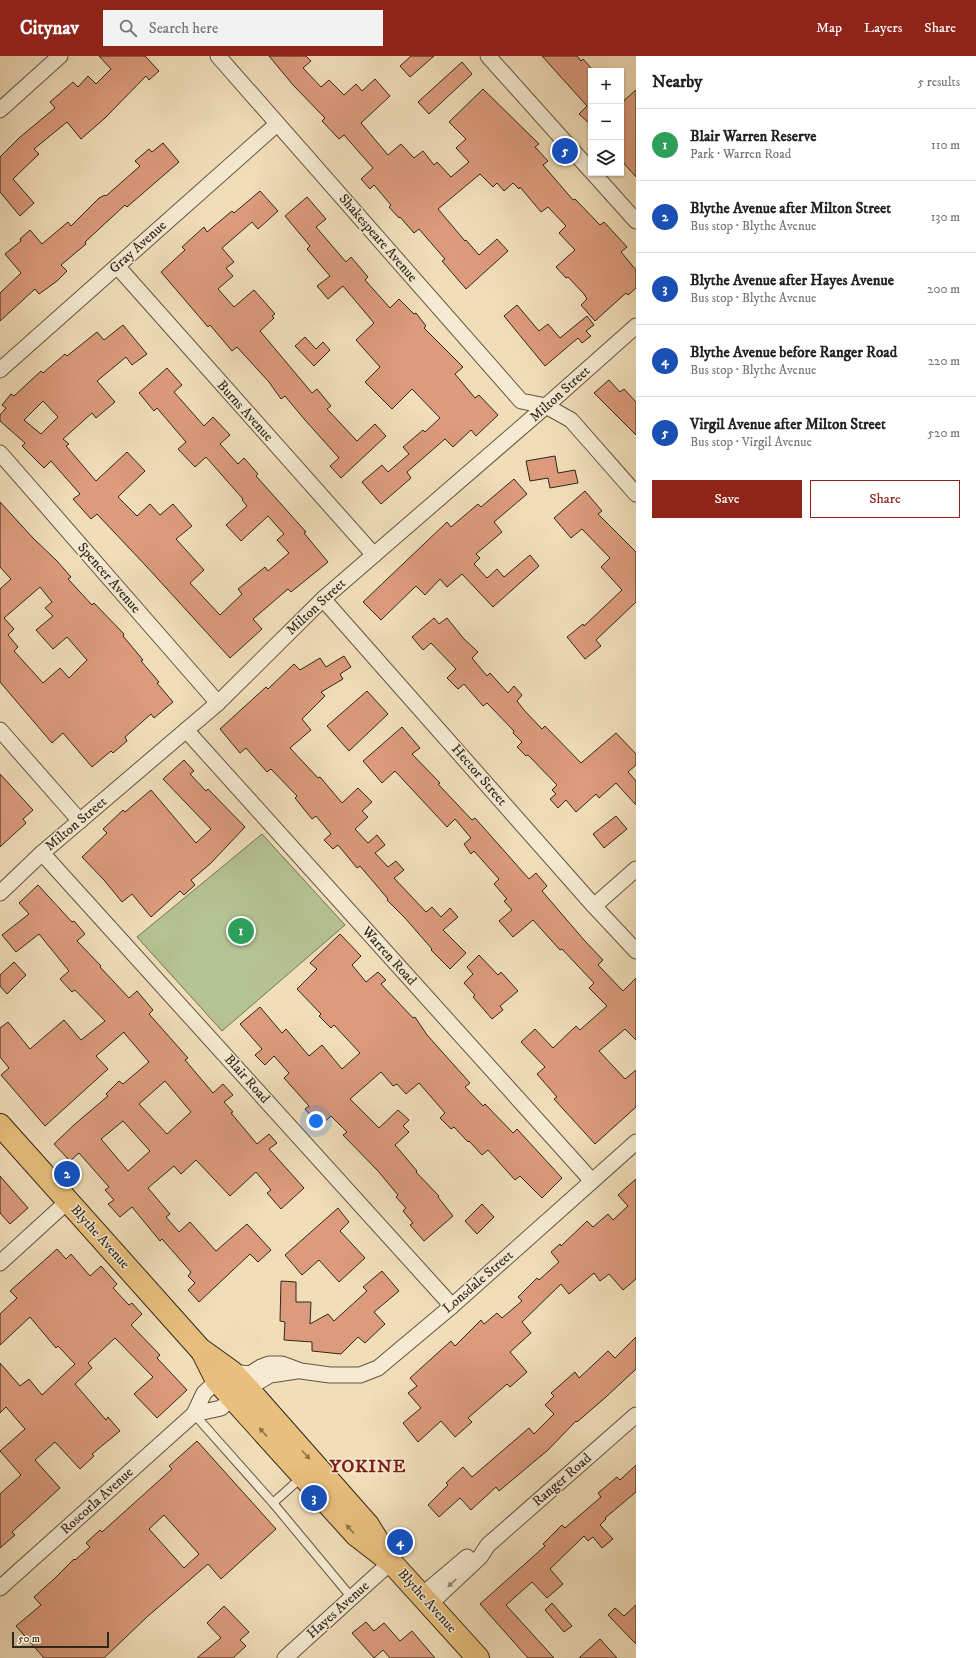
<!DOCTYPE html>
<meta charset="utf-8">
<style>
body{margin:0;font-family:"IM FELL DW Pica",serif;background:#f2f2f2;color:#202124}
.controls{position:absolute;right:12px;top:12px;display:grid;overflow:hidden;border-radius:0px;box-shadow:0 1px 3px #0004}
.controls button{width:36px;height:36px;display:grid;place-items:center;padding:0;border:0;border-bottom:1px solid #e0e0e0;background:#fff;color:#202124;font:20px sans-serif}
.scale{position:absolute;left:12px;bottom:10px;width:97px;box-sizing:border-box;padding-left:4px;border:2px solid #30271c;border-top:0;font-size:11px;line-height:14px;white-space:nowrap;color:#30271c;-webkit-text-stroke:3px #f6ead2;paint-order:stroke}
.you{position:absolute;left:316px;top:1065px;width:14px;height:14px;margin:-10px;border:3px solid #fff;border-radius:50%;background:#1a73e8;box-shadow:0 0 0 6px #1a73e833}
.badge{display:grid;place-items:center;width:26px;height:26px;border-radius:50%;background:#8f2418;color:#fff;font-size:13px;font-weight:700}
.pin{position:absolute;translate:-50% -50%;border:2px solid #fff;box-shadow:0 1px 4px #0006}
.list{margin:0;padding:0;list-style:none}
h2{display:flex;justify-content:space-between;align-items:center;height:52px;margin:0;padding:0 16px;font-size:17px}
h2 small{font-size:13px;font-weight:400;color:#757577}
.list li{display:grid;grid-template-columns:26px 1fr auto;gap:12px;align-items:center;box-sizing:border-box;height:72px;padding:0 16px;border-top:1px solid #e0e0e0}
.list b{display:block;font-size:15px;white-space:nowrap}
.list p{margin:0;font-size:13px;white-space:nowrap;color:#757577}
.list em{font-size:13px;font-style:normal;color:#757577}
.actions{display:flex;gap:8px;padding:12px 16px}
.actions a{flex:1;padding:9px 0;border:1px solid #8f2418;border-radius:0px;text-align:center;font-size:14px;color:#8f2418}
.actions .main{background:#8f2418;color:#fff}
.icon{flex:none;width:22px;height:22px;fill:none;stroke:currentColor;stroke-width:2;stroke-linecap:round;stroke-linejoin:round}
.map{position:relative;flex:none;width:636px;height:1602px;overflow:hidden}
header{display:flex;align-items:center;gap:24px;box-sizing:border-box;height:56px;padding:0 20px;background:#8f2418;color:#fff}
header strong{font-size:19px}
nav{display:flex;gap:22px;margin-inline-start:auto;font-size:14px}
.search{width:280px;height:36px;background:#f2f2f2;display:flex;align-items:center;gap:10px;box-sizing:border-box;padding:0 14px;border-radius:0px;color:#757577;font-size:15px}
main{display:flex}
aside{flex:1;background:#fff}
.map>svg:first-child{display:block}
.green{fill:#b5c293;stroke:#727458}
.building{fill:#dc9b7c;stroke:#30271c;fill-rule:evenodd}
.lines{fill:none;stroke-linecap:round;stroke-linejoin:round}
.lane-casing{stroke:#605543;stroke-width:10}
.street-casing{stroke:#605543;stroke-width:17}
.primary-casing{stroke:#30271c;stroke-width:24}
.lane{stroke:#f6ead2;stroke-width:8}
.street{stroke:#f6ead2;stroke-width:15}
.primary{stroke:#e8bf7c;stroke-width:22}
.oneway{fill:#8c734c}
.oneway2{fill:#938877}
.labels{text-anchor:middle;dominant-baseline:central;stroke-width:3;stroke-linejoin:round;paint-order:stroke}
.street-label{font-size:14px;fill:#30271c;stroke:#f6ead2}
.district-label{font-size:18px;font-weight:bold;letter-spacing:1px;fill:#7a1f14;stroke:#f6ead2}
</style>
<header>
<strong>Citynav</strong>
<div class="search"><svg class="icon" aria-label="search" viewBox="0 0 24 24"><circle cx="10" cy="10" r="6"/><path d="M15 15l6 6"/></svg>Search here</div>
<nav><a>Map</a><a>Layers</a><a>Share</a></nav>
</header>
<main>
<div class="map">
<svg width="636" height="1602" viewBox="0 0 636 1602">
<rect width="100%" height="100%" fill="#f1deb9"/>
<filter id="stains"><feTurbulence type="fractalNoise" baseFrequency=".005" numOctaves="4"/><feColorMatrix values="0 0 0 0 .2 0 0 0 0 .09 0 0 0 0 .02 0 0 0 .5 -.17"/></filter>
<radialGradient id="worn" r=".72"><stop offset=".6" stop-color="#630" stop-opacity="0"/><stop offset="1" stop-color="#630" stop-opacity=".3"/></radialGradient>
<path class="green" d="M262,778L345,869L222,975L137,881Z"/>
<g class="building">
<path d="M99,0H145L159,15L149,24L146,20L105,62L81,83L67,66L34,93L39,98L13,123L34,147L20,160L0,136V101L19,82L55,52L50,46L73,26L78,31L88,20L96,28L111,13Z"/>
<path d="M269,0H306L311,5L303,12L321,31L329,24L344,39L356,28L362,35L375,23L390,40L361,67L388,99L401,88L414,102L423,95L434,109L437,106L451,121L469,106L456,92L466,83L449,66L483,33L539,88L535,91L548,105L543,109L573,144L575,143L600,169L604,166L627,191L621,196L636,214V232L628,239L626,237L595,265L581,249L587,243L584,238L568,221L566,222L556,211L575,194L559,177L566,170L548,151L541,156L520,131L519,133L513,127L504,135L497,127L493,131L480,118L438,153L465,185L466,184L479,199L497,183L508,195L466,233L442,205L445,203L419,173L414,177L400,161L399,162L389,151L391,149L374,129L370,133L361,123L373,112L344,79L339,83L322,65L325,62L293,29Z"/>
<path d="M411,0H434L410,21L400,10Z"/>
<path d="M542,0H577L581,5L583,3L591,12V69L579,58L587,50Z"/>
<path d="M462,6L472,18L429,58L418,46Z"/>
<path d="M636,34V121L621,104V47Z"/>
<path d="M163,87L179,106L127,151L125,149L85,186L86,188L61,209L67,215L57,225L39,238L35,233L0,265V237L21,217L5,198L21,185L20,183L30,174L42,188L68,166L71,170L99,142L105,139L106,140L140,110L135,105L149,93L152,96Z"/>
<path d="M260,135L278,155L258,173L252,166L222,192L234,206L226,212L233,220L218,233L234,251L254,234L275,258L272,260L274,262L260,275L312,337L317,333L331,350L327,353L357,385L375,368L386,380L341,422L330,410L339,402L305,364L285,340L281,343L269,326L237,291L232,295L210,269L208,271L161,216L185,194L182,191L204,171L207,176L232,155L234,157Z"/>
<path d="M307,141L326,163L316,171L346,206L351,201L368,221L365,224L390,252L399,243L414,258L416,257L426,270L424,272L463,311L455,318L475,342L479,339L498,359L476,380L471,374L453,391L445,383L407,416L411,422L381,448L362,426L382,409L388,416L409,398L403,391L423,374L425,376L440,362L412,333L392,353L365,326L380,311L356,284L374,267L343,230L328,243L317,230L330,220L307,193L310,190L285,160Z"/>
<path d="M517,249L539,275L548,268L560,282L587,260L594,269L586,275L591,280L582,287L578,282L545,310L504,260Z"/>
<path d="M123,269L147,298L132,309L126,301L97,325L115,346L96,362L92,357L63,383L69,388L66,390L96,425L127,396L145,415L118,441L137,460L150,448L160,459L173,448L192,470L176,483L204,514L190,527L220,559L242,538L238,533L265,511L268,515L289,497L277,484L284,478L268,460L241,485L226,469L247,450L242,444L243,443L206,401L195,411L178,393L186,386L157,352L154,355L139,337L167,312L182,329L174,336L204,370L213,361L230,379L220,388L238,408L244,402L258,418L256,420L306,476L304,477L328,506L291,536L288,533L253,563L262,573L230,602L147,511L97,458L91,463L73,443L80,438L51,405L44,412L22,390L25,387L0,365V359L6,352L2,349L11,338L14,340L41,315L43,317L65,298L67,300L97,276L104,284ZM43,345L58,361L41,378L24,364Z"/>
<path d="M305,281L316,293L323,286L330,294L314,310L295,290Z"/>
<path d="M609,324L620,336L624,333L636,346V379L594,337Z"/>
<path d="M555,400L558,417L575,414L578,427L550,432L548,422L530,425L526,405Z"/>
<path d="M514,423L527,438L494,466L502,476L476,498L480,502L474,508L487,522L497,513L504,521L530,499L539,510L493,551L462,518L447,531L440,523L425,539L416,530L381,564L363,546L447,466L451,471L478,448L481,451Z"/>
<path d="M585,435L602,455L598,458L636,496V546L596,584L601,590L585,603L567,581L583,568L584,570L622,534L601,511L610,502L582,473L571,482L554,462Z"/>
<path d="M0,446L33,482L57,505L71,521L68,523L92,549L94,547L124,578L123,580L143,604L141,605L159,626L157,627L173,646L154,662L151,658L125,681L127,685L113,697L111,695L92,711L63,677L52,687L0,626V533L11,523L0,511ZM40,531L52,546L45,552L53,560L36,574L53,593L67,581L87,604L69,622L60,612L43,627L14,595L18,591L8,579L14,573L4,562Z"/>
<path d="M434,562L439,568L447,562L464,583L478,596L472,602L487,620L490,617L508,637L514,630L522,639L517,645L524,654L542,673L545,670L581,707L616,677L636,698V709L628,716L636,725V749L616,727L599,742L596,738L576,756L566,744L558,752L550,743L556,738L552,734L557,729L528,699L526,700L517,691L522,686L513,677L514,675L487,647L483,650L464,628L458,633L447,622L456,613L431,587L423,594L412,581Z"/>
<path d="M344,600L351,611L340,618L343,623L321,636L325,640L302,663L311,674L290,692L318,722L320,721L342,747L358,732L372,746L362,755L368,761L355,773L368,787L377,779L385,789L375,797L388,811L396,805L404,814L394,822L426,856L432,851L441,861L450,852L458,861L443,874L466,897L450,913L431,894L432,893L405,862L387,844L388,843L360,810L357,812L338,789L333,793L324,784L331,778L316,760L312,763L295,742L297,740L271,713L267,716L246,692L240,697L220,673L266,631L268,633L294,608L300,614L320,602L326,611Z"/>
<path d="M367,635L388,658L349,695L327,670Z"/>
<path d="M402,671L420,692L412,698L440,727L438,728L472,764L475,762L529,823L536,817L547,830L542,835L584,884L603,904L598,909L623,935L636,922V984L625,973L599,995L625,1023L636,1014V1051L595,1088L554,1043L557,1041L537,1018L545,1011L521,986L535,973L553,992L576,970L580,974L607,950L589,932L594,927L562,893L560,894L533,864L513,881L499,865L512,854L504,845L507,843L494,828L499,823L474,795L471,798L464,788L471,782L455,763L447,771L395,715L382,727L363,705Z"/>
<path d="M184,704L194,715L190,718L206,735L208,733L245,771L210,808L191,824L195,829L184,839L180,835L151,861L132,838L122,846L104,824L82,801L107,777L103,773L123,754L125,756L151,734L196,787L211,773L163,723Z"/>
<path d="M0,718L33,754L23,763L26,767L0,791Z"/>
<path d="M616,760L627,773L604,792L593,778Z"/>
<path d="M38,829L72,866L74,865L85,878L77,885L101,910L100,911L129,942L137,935L153,954L149,958L188,1002L185,1004L213,1037L223,1028L233,1039L224,1046L233,1056L231,1057L257,1088L269,1078L277,1087L269,1093L304,1132L281,1153L267,1137L271,1134L256,1116L230,1140L196,1104L181,1118L174,1110L148,1132L170,1158L166,1161L179,1176L190,1166L216,1195L247,1168L271,1194L258,1206L250,1198L199,1246L188,1234L195,1227L188,1220L191,1216L162,1183L160,1185L132,1151L120,1161L108,1148L114,1144L105,1134L109,1131L79,1097L70,1105L54,1088L75,1068L108,1040L106,1038L119,1025L123,1028L149,1006L125,978L124,976L96,1000L108,1013L45,1070L1,1019L9,1012L0,1001V972L8,966L30,993L64,964L81,984L105,965L75,934L72,936L60,923L69,915L39,878L16,896L2,879L29,858L19,847ZM165,1025L191,1056L167,1078L139,1048ZM123,1065L150,1095L128,1115L101,1083Z"/>
<path d="M340,878L361,900L352,909L366,926L378,916L386,924L381,928L413,962L415,961L427,979L470,1027L465,1031L483,1050L485,1048L513,1077L517,1073L562,1122L542,1142L520,1120L515,1124L488,1094L482,1099L469,1085L468,1086L454,1071L451,1073L440,1062L445,1057L419,1027L406,1038L397,1028L393,1030L381,1016L350,1043L379,1072L398,1054L409,1064L403,1070L409,1076L395,1089L417,1115L416,1116L439,1140L438,1141L453,1160L424,1185L410,1169L413,1167L403,1155L406,1152L396,1141L398,1139L378,1115L343,1079L347,1076L331,1060L320,1070L305,1053L309,1050L284,1022L289,1017L274,1000L265,1009L255,999L262,993L240,968L260,951L282,977L286,973L309,1000L322,989L342,1013L360,997L334,969L331,972L319,960L321,958L297,933L317,913L310,907Z"/>
<path d="M479,899L498,919L501,916L518,935L500,950L503,954L492,963L473,941L475,939L464,927L473,918L467,911Z"/>
<path d="M14,906L26,919L7,938L0,930V919Z"/>
<path d="M0,1120L28,1152L10,1168L0,1157Z"/>
<path d="M636,1123V1223L623,1234L609,1218L600,1225L594,1217L569,1238L561,1228L522,1266L531,1277L510,1296L527,1316L510,1331L507,1328L468,1362L472,1366L455,1381L441,1365L418,1386L403,1367L421,1352L408,1337L417,1330L410,1322L451,1285L455,1290L481,1264L484,1268L497,1257L502,1262L522,1245L518,1241L537,1222L539,1224L559,1206L551,1196L560,1188L561,1190L587,1165L593,1171L608,1158L613,1164L628,1150L618,1139Z"/>
<path d="M482,1148L494,1161L477,1178L465,1165Z"/>
<path d="M338,1152L349,1166L340,1175L365,1202L339,1226L319,1204L302,1219L285,1199Z"/>
<path d="M57,1193L66,1203L71,1198L90,1220L101,1210L117,1228L113,1232L129,1249L132,1247L142,1258L131,1269L160,1299L157,1302L187,1334L157,1362L134,1338L153,1321L115,1282L88,1307L92,1312L75,1328L106,1364L108,1361L120,1375L92,1398L94,1400L80,1413L55,1386L35,1404L60,1432L12,1476L15,1479L0,1492V1438L21,1419L0,1395L25,1373L6,1351L0,1357V1307L20,1330L29,1323L42,1339L75,1308L58,1290L56,1292L30,1261L0,1289V1258L17,1242L10,1235Z"/>
<path d="M382,1215L399,1235L374,1256L385,1268L365,1287L358,1281L341,1298L312,1295V1286L284,1284L285,1266L280,1265L281,1225L296,1226V1246H311L310,1268L328,1258L334,1265L367,1235L363,1231Z"/>
<path d="M636,1281V1313L606,1341L577,1366L576,1365L548,1394L499,1435L496,1431L471,1454L460,1442L439,1461L428,1449L448,1429L446,1427L463,1411L472,1421L529,1372L534,1378L554,1358L545,1349L554,1340L551,1337L575,1316L579,1322L608,1295L615,1302Z"/>
<path d="M197,1385L276,1473L221,1523L208,1508L148,1560L104,1602H44L16,1570L41,1549L34,1541L54,1523L74,1503L75,1504L90,1491L86,1487L100,1474L102,1476L172,1413L169,1410ZM164,1459L199,1498L184,1512L149,1473Z"/>
<path d="M636,1409V1436L605,1462L606,1463L600,1469L613,1483L602,1492L593,1481L588,1485L584,1480L550,1513L563,1528L547,1542L532,1526L506,1549L554,1602H528L480,1548L545,1490L543,1488L562,1469L565,1472L601,1441L598,1437L617,1421L620,1424Z"/>
<path d="M552,1547L572,1570L564,1576L545,1554Z"/>
<path d="M636,1549V1588L608,1559L615,1552L624,1560Z"/>
<path d="M224,1550L249,1576L240,1584L246,1590L233,1602H197L221,1582L207,1567Z"/>
<path d="M366,1566L374,1575L384,1567L400,1585L412,1575L435,1602H390L383,1594L374,1602L352,1577Z"/>
<path d="M600,1583L617,1602H579Z"/>
</g>
<g class="lines">
<g class="lane-casing">
<g id="lane">
<path d="M194,1358L273,1447L352,1542"/>
<path d="M273,1447L302,1421"/>
</g>
</g>
<g class="street-casing">
<g id="street">
<path d="M218,0L521,345L546,350L571,364L636,438"/>
<path d="M488,0L591,115"/>
<path d="M0,54L60,0"/>
<path d="M593,117L636,165"/>
<path d="M117,210L374,499"/>
<path d="M0,314L277,68"/>
<path d="M0,397L218,647"/>
<path d="M323,543L594,850L636,895"/>
<path d="M0,674L80,765"/>
<path d="M186,674L592,1125"/>
<path d="M42,797L452,1250"/>
<path d="M0,837L42,797L218,647L323,543L546,350L636,270"/>
<path d="M594,850L636,813"/>
<path d="M0,1207L68,1145"/>
<path d="M194,1358L221,1352L232,1342L270,1319L297,1315"/>
<path d="M0,1532L194,1358L204,1337L217,1325L232,1316L250,1318L261,1311L269,1308H282L301,1315L330,1319H360L378,1312L452,1250L636,1086"/>
<path d="M422,1539L467,1501"/>
<path d="M430,1548L480,1501L488,1489L636,1359"/>
<path d="M285,1602L391,1506"/>
</g>
</g>
<g class="primary-casing">
<g id="primary">
<path d="M0,1069L200,1293L232,1316L248,1333L368,1469L391,1506"/>
<path d="M203,1297L217,1325L356,1479L391,1506L478,1602"/>
</g>
</g>
<use href="#lane" class="lane"/>
<use href="#street" class="street"/>
<use href="#primary" class="primary"/>
</g>
<defs><path id="oneway-solid" d="M-6-.8H1V-3.2L6.5 0L1 3.2V.8H-6Z"/></defs>
<g class="oneway">
<use href="#oneway-solid" transform="translate(263 1376) rotate(-132)"/>
<use href="#oneway-solid" transform="translate(306 1399) rotate(48)"/>
<use href="#oneway-solid" transform="translate(350 1473) rotate(-132)"/>
</g>
<use class="oneway2" href="#oneway-solid" transform="translate(452 1527) rotate(137)"/>
<g class="labels">
<g class="street-label">
<text transform="translate(378 182) rotate(49)">Shakespeare Avenue</text>
<text transform="translate(138 191) rotate(-42)">Gray Avenue</text>
<text transform="translate(560 338) rotate(-42)">Milton Street</text>
<text transform="translate(245 355) rotate(48)">Burns Avenue</text>
<text transform="translate(109 522) rotate(49)">Spencer Avenue</text>
<text transform="translate(316 551) rotate(-43)">Milton Street</text>
<text transform="translate(479 719) rotate(49)">Hector Street</text>
<text transform="translate(76 768) rotate(-40)">Milton Street</text>
<text transform="translate(389 900) rotate(48)">Warren Road</text>
<text transform="translate(247 1023) rotate(48)">Blair Road</text>
<text transform="translate(100 1181) rotate(48)">Blythe Avenue</text>
<text transform="translate(478 1226) rotate(-41)">Lonsdale Street</text>
<text transform="translate(562 1424) rotate(-41)">Ranger Road</text>
<text transform="translate(97 1445) rotate(-42)">Roscorla Avenue</text>
<text transform="translate(427 1545) rotate(48)">Blythe Avenue</text>
<text transform="translate(338 1554) rotate(-42)">Hayes Avenue</text>
</g>
<g class="district-label">
<text x="368" y="1411">YOKINE</text>
</g>
</g>
<rect width="100%" height="100%" filter="url(#stains)"/>
<rect width="100%" height="100%" fill="url(#worn)"/>
</svg>
<div class="controls">
<button>+</button>
<button>−</button>
<button><svg class="icon" aria-label="layers" viewBox="0 0 24 24"><path d="M12 4l9 5-9 5-9-5zM3 14l9 5 9-5"/></svg></button>
</div>
<div class="scale">50 m</div>
<div class="you"></div>
<div class="pin badge" style="left:241px;top:875px;background:#2e9e5b">1</div>
<div class="pin badge" style="left:67px;top:1118px;background:#1a4fb4">2</div>
<div class="pin badge" style="left:314px;top:1442px;background:#1a4fb4">3</div>
<div class="pin badge" style="left:400px;top:1486px;background:#1a4fb4">4</div>
<div class="pin badge" style="left:565px;top:95px;background:#1a4fb4">5</div>
</div>
<aside>
<h2>Nearby<small>5 results</small></h2>
<ul class="list">
<li><span class="badge" style="background:#2e9e5b">1</span><div><b>Blair Warren Reserve</b><p>Park · Warren Road</p></div><em>110 m</em></li>
<li><span class="badge" style="background:#1a4fb4">2</span><div><b>Blythe Avenue after Milton Street</b><p>Bus stop · Blythe Avenue</p></div><em>130 m</em></li>
<li><span class="badge" style="background:#1a4fb4">3</span><div><b>Blythe Avenue after Hayes Avenue</b><p>Bus stop · Blythe Avenue</p></div><em>200 m</em></li>
<li><span class="badge" style="background:#1a4fb4">4</span><div><b>Blythe Avenue before Ranger Road</b><p>Bus stop · Blythe Avenue</p></div><em>220 m</em></li>
<li><span class="badge" style="background:#1a4fb4">5</span><div><b>Virgil Avenue after Milton Street</b><p>Bus stop · Virgil Avenue</p></div><em>520 m</em></li>
</ul>
<div class="actions"><a class="main">Save</a><a>Share</a></div>
</aside>
</main>
